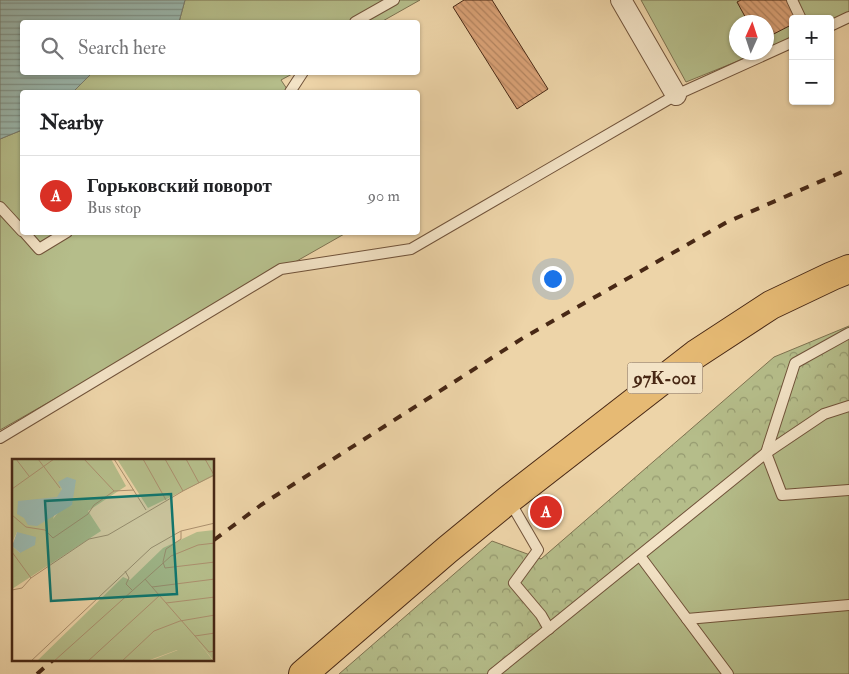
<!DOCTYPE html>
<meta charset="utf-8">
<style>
body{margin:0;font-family:"IM FELL Double Pica",serif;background:#f6f6f6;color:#202124}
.controls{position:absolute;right:15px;top:15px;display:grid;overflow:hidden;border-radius:5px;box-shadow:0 1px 4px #0004}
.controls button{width:45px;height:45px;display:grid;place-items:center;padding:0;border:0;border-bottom:1px solid #e0e0e0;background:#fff;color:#202124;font:25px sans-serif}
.compass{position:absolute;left:729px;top:15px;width:45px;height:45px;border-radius:50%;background:#fff;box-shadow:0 1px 4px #0004;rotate:3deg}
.you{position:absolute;left:552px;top:278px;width:18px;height:18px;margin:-12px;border:4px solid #fff;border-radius:50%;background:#1a73e8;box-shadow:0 0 0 8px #1a73e833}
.badge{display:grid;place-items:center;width:32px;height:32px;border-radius:50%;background:#d93025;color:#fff;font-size:16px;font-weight:700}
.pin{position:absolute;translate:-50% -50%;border:2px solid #fff;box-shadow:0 1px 5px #0006}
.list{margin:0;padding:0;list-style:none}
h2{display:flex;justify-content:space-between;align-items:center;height:65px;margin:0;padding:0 20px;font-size:21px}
h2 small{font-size:16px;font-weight:400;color:#757577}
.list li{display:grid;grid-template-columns:32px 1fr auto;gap:15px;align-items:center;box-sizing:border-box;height:80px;padding:0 20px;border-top:1px solid #e0e0e0}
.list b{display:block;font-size:19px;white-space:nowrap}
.list p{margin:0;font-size:16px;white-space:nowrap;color:#757577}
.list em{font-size:16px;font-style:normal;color:#757577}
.icon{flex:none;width:28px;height:28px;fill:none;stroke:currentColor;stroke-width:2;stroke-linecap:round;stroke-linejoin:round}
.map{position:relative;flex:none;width:849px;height:674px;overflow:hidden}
.search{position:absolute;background:#fff;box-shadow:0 1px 4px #0004;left:20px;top:20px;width:400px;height:55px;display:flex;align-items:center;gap:12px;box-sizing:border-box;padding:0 18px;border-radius:5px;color:#757577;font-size:19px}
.panel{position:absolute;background:#fff;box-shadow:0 1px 4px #0004;left:20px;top:90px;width:400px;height:145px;border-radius:5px}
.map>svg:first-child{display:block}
.forest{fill:url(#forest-crowns);stroke:#7e7250}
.garden{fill:#b5bd8a;stroke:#7e7250}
.water{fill:url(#water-rules);stroke:#797e70}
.building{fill:url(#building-back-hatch);stroke:#482815}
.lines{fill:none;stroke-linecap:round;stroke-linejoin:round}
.lane-casing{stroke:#71533a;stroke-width:12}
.street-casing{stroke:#71533a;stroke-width:22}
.primary-casing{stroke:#482815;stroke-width:30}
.lane{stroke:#f3e3c6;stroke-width:10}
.street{stroke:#f3e3c6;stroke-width:20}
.primary{stroke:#e6ba74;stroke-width:28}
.rail{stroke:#482815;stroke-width:4;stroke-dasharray:9 9;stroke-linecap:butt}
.labels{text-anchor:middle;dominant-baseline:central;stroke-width:4;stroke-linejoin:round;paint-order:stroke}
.shield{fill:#f3e3c6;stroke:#7b604a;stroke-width:1}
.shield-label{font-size:18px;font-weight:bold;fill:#482815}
.inset-road{fill:none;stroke:#ab8f6d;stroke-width:1}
.view{fill:#0f766e;fill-opacity:0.15;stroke:#0f766e;stroke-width:2.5}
.inset-edge{fill:none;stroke:#482815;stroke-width:2.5}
</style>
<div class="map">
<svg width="849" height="674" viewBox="0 0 849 674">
<defs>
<pattern id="forest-crowns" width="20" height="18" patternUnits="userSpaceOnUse" patternTransform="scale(1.25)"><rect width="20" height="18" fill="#b5bd8a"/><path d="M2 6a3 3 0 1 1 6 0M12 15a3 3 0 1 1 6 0" fill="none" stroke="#959a70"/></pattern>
<pattern id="water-rules" width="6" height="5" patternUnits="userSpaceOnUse" patternTransform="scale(1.25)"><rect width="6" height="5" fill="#9ab7ad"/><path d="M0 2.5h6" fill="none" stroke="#80958c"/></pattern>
<pattern id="building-back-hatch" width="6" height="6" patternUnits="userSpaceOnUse" patternTransform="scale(1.25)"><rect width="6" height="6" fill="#daa277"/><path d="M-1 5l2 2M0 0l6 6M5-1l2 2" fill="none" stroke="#b38460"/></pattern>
</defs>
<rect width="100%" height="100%" fill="#edd4a8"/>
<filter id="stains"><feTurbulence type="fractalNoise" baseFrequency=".004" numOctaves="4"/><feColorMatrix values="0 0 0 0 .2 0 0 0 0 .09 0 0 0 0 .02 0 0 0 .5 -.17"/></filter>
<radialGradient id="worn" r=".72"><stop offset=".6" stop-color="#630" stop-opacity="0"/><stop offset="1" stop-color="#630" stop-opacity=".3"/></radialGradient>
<path class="forest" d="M849,326V406L493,674H339L492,541L541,559L774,357Z"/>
<g class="garden">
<path d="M185,0H420L381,22H179Z"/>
<path d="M641,0H849V15L830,23V19H793V38L767,49L766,22H736V52L758,53L686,82Z"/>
<path d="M92,73H294L281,80L289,92H73Z"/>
<path d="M22,130V232L346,233L0,430V139Z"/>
<path d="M849,406V674H493L640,556L824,414Z"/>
</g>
<path class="water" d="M0,0H185L179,22H22V72L92,73L73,92H22V130L0,139Z"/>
<g class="building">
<path d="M464,0H492L548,89L517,109L453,7Z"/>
<path d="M741,0H787L797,19H793V24L766,38V22H748L737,2Z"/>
</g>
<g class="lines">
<g class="lane-casing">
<g id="lane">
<path d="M792,0L801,19"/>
<path d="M355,22L394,0"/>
<path d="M830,26L849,17"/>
<path d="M290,92L303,72"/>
<path d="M0,207L22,231"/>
<path d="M24,232L39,249L67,232"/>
<path d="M849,333L795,363L766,453L782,495L849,490"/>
<path d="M0,438L281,269L411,249L676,95L793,42"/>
<path d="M509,500L538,550L514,583L541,615L549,629"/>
<path d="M640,556L728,674"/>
<path d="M687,619L849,605"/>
<path d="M493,674L766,453L824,414L849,406"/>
</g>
</g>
<g class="street-casing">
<path id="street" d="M621,0L676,95"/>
</g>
<g class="primary-casing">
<path id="primary" d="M303,674L447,550L508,500L696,354L771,305L832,276L849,269"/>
</g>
<use href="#lane" class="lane"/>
<use href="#street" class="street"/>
<use href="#primary" class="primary"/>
<g class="rail">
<path d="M214,540L261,505L523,338L727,222L849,169"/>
<path d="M37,674L53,660"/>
</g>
</g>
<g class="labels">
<rect class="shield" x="627.5" y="362.5" width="75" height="31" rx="4"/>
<g class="shield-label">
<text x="665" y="378">97К-001</text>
</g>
</g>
<g transform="translate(12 459)">
<rect width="202" height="202" fill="#edd4a8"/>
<path d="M202,71V84L41,202L24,203L111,118L118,121L151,89L185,73ZM178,172L202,203H135L166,191Z" fill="#b5bd8a"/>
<path d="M0,0H99L114,27L76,52L89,72L0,130V87L8,94L5,73L0,84ZM46,24L60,46L49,50L41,60L50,30ZM105,0H202V17L136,49ZM202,84V202L178,173L177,191L172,196L165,191L135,202L41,203L159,97L186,86Z" fill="#b5bd8a" fill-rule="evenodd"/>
<path d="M55,18L64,21L60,46L25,67L16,66L12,59L5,55L6,42L45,38L50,30L46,23ZM5,73L24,78L23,86L8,94L0,87Z" fill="#9ab7ad"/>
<path class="inset-road" d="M4,0L17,17M26,0L48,29M72,0L102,32M102,0L134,51M131,0L154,41M174,0L187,24M0,30L42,0M171,32L202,16L193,0M0,56L14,68L33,71L41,79L76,55L82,46L102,32L122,31M169,72V80L154,90L151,103L153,109L203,103M0,93L19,119M113,112L117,119L114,125L120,131M133,120L197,193L203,192M140,128L203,120M0,131L10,129L19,119L77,80L96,76L171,32L153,0M154,144L203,138M183,177L203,174M18,203L139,89L169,72L203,64M41,203L159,97L186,86L203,84M75,203L147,137M109,203L142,172L168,162L203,156"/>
<path class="view" d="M159,35L165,135L39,142L33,42Z"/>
<rect width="202" height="202" class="inset-edge"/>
</g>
<rect width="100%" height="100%" filter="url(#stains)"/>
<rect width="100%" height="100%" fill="url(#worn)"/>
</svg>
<div class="controls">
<button>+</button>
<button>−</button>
</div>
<svg class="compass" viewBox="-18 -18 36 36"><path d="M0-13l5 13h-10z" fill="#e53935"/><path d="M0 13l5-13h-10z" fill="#757577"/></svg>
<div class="you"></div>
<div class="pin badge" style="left:546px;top:512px">A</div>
<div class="search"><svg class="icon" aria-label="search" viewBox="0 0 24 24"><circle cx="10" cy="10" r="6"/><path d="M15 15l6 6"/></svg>Search here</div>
<section class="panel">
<h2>Nearby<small></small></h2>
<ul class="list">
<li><span class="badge">A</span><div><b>Горьковский поворот</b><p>Bus stop</p></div><em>90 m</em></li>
</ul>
</section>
</div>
